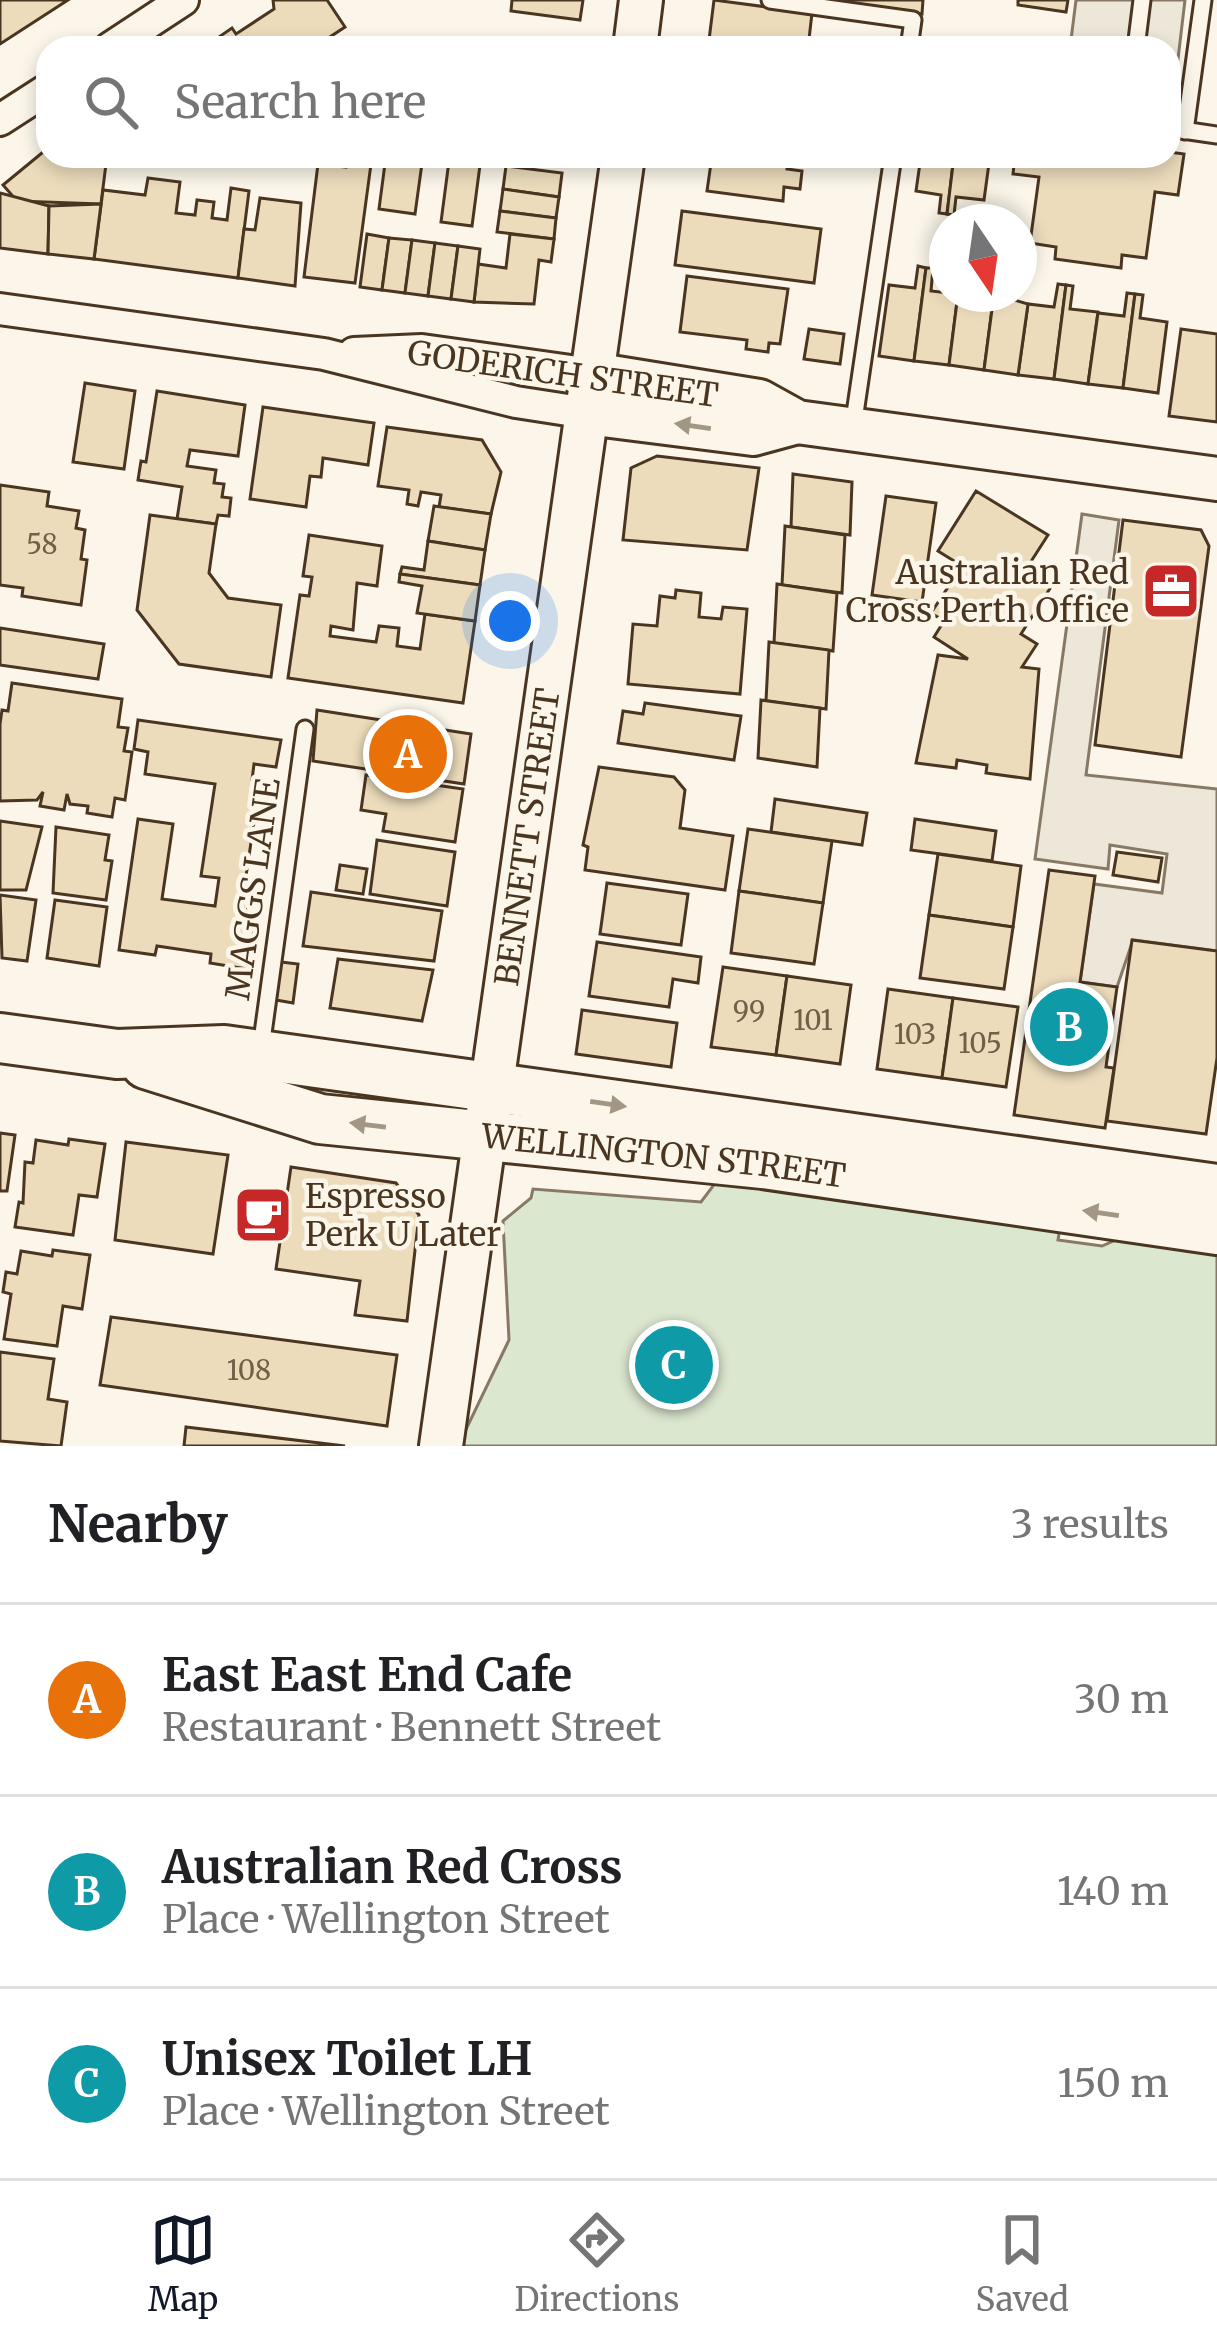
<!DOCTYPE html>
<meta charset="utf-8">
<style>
body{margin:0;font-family:Merriweather,serif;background:#f2f2f2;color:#202124}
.compass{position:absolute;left:929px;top:204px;width:108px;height:108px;border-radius:50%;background:#fff;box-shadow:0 6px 18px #0003;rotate:167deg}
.you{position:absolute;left:510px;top:621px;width:42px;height:42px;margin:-30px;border:9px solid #fff;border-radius:50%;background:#1a73e8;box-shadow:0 0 0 18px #1a73e833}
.badge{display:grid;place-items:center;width:78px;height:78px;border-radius:50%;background:#111827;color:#fff;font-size:39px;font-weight:700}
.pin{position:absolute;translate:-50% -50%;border:6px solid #fff;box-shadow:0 3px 12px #0006}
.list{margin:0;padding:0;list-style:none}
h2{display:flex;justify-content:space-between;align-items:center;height:156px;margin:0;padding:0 48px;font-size:51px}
h2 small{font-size:39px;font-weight:400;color:#757577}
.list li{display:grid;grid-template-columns:78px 1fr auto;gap:36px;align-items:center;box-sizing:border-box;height:192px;padding:0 48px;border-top:3px solid #e0e0e0}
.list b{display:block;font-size:45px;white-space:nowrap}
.list p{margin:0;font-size:39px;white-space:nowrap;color:#757577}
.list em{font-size:39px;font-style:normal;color:#757577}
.icon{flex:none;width:66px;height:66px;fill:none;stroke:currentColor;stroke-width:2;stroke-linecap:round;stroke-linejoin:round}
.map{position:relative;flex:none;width:1217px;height:1446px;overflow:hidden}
.search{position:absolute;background:#fff;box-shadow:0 6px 18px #0003;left:36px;right:36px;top:36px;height:132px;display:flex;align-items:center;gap:30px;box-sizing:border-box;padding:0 42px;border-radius:36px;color:#757577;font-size:45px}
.sheet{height:732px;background:#fff}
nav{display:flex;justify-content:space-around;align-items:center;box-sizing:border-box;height:168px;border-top:3px solid #e0e0e0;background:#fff;font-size:33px;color:#757577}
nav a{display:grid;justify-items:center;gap:6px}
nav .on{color:#111827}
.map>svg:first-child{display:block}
.green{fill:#dce7d0;stroke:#887966;stroke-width:3}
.parking{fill:#ede7d9;stroke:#887966;stroke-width:3}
.building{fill:#ecdcbc;stroke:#4a3520;stroke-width:3}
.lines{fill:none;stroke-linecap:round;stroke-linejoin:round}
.lane-casing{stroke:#4a3520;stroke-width:21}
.street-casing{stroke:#4a3520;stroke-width:36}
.secondary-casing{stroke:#4a3520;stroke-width:48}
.primary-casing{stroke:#4a3520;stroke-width:54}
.lane{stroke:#fbf6e9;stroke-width:15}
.street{stroke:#fbf6e9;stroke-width:30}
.secondary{stroke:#fbf6e9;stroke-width:42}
.primary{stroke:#fbf6e9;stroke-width:48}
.oneway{fill:#a29684}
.labels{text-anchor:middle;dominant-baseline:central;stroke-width:9;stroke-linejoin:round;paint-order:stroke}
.number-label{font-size:27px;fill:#725f47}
.street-label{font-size:33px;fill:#4a3520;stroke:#fbf6e9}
.poi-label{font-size:33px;fill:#4a3520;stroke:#fbf6e9;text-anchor:end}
</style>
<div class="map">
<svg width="1217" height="1446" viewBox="0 0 1217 1446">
<rect width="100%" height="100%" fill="#fbf6e9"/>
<path class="green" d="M755,1173C778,1199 789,1196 820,1183L1061,1221L1058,1240L1102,1246L1127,1235L1217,1241V1446H458L509,1340L503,1221L531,1198L533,1189L701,1202L716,1182Z"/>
<g class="parking">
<path d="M1076,0H1185L1178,59L1169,58V48H1070Z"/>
<path d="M1082,514L1119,520L1086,775L1217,789V951L1133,940L1117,987L1080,982L1094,884L1162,893L1167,854L1110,845L1108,869L1035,859Z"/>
</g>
<g class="building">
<path d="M0,0H68L0,44Z"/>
<path d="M273,0H327L345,27L313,48H218L213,41L232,28L236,34L274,9Z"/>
<path d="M512,0H583L580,20L511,11Z"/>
<path d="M714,0L812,13L808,48H708Z"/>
<path d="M846,0H923L922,14L845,5Z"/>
<path d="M1018,0H1068L1066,12L1018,5Z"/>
<path d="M48,148V156H107L101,204L17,201L3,185Z"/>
<path d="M1169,152L1184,154L1178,195L1155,192L1146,258L1122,255L1121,268L1055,259L1056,247L1030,243L1039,177L1013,174L1015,156H1169Z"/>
<path d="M386,156H423L415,214L379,209Z"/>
<path d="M712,156H789L787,169L802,171L800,189L784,187L783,201L707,191Z"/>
<path d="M921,156H954L947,214L939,213L941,195L916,191Z"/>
<path d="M954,156H990L984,200L956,197L954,215L947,214Z"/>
<path d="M347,160L371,164L355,283L304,277L318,164L346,167Z"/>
<path d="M449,161L480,165L472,226L441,222Z"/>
<path d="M506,166L562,173L559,197L503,189Z"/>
<path d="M148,178L180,182L176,213L195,215L197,200L214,202L212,218L227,220L231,188L249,191L238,278L94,259L103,190L145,195Z"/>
<path d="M503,189L559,197L556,218L500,211Z"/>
<path d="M0,193L49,206L48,254L0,248Z"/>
<path d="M260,198L301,203L295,286L238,278L244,229L255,230Z"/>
<path d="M101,204L94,259L48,254L49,206Z"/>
<path d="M500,211L556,218L554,239L497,232Z"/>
<path d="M682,211L821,229L814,283L675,265Z"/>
<path d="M367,234L389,238L382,290L360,287Z"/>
<path d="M510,234L554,239L551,262L539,260L534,304L474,302L478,264L506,268Z"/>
<path d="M389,238L412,240L405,293L382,290Z"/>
<path d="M412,240L435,243L428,296L405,293Z"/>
<path d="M435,243L458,246L451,299L428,296Z"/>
<path d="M458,246L480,249L474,302L451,299Z"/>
<path d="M918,266L926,268L914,361L879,356L889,285L915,288Z"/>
<path d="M926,268H933L931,291L958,294L949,365L914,361Z"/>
<path d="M687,276L788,289L780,344L769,343L768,352L746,349L747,340L680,332Z"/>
<path d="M1058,284L1066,285L1054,379L1018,375L1028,304L1054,307Z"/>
<path d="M1066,285L1073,286L1070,309L1098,312L1088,384L1054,379Z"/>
<path d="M1127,293L1135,294L1123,388L1088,384L1098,313L1124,316Z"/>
<path d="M958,294H994L984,370L949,365Z"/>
<path d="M994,294L1028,304L1018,375L984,370Z"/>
<path d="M1135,294L1143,295L1140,318L1167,322L1158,393L1123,388Z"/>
<path d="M809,329L844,334L840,364L804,359Z"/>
<path d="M1181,329L1217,334V422L1169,416Z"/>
<path d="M85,383L135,391L124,469L73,462Z"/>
<path d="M157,391L245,405L238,456L190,450L187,466L216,470L214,483L224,484L222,497L231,498L229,516L218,515L216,524L177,519L182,487L138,480L141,461L146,462Z"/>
<path d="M263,407L374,423L368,465L323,458L321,477L310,476L306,507L250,499Z"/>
<path d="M387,427L482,440L501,472L491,514L439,507L441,495L421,492L418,506L407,504L409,490L378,486Z"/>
<path d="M657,456L759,468L747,550L623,540L631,468Z"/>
<path d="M793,474L852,482L850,535L791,527Z"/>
<path d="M0,485L49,492L47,506L79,511L76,528L85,530L81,559L87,560L81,605L22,596L23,588L0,585Z"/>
<path d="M976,491L1048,535L1030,563L1056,579L1021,634L1037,644L1022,667L1039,669L1030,779L986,773L987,765L957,760L956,768L916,763L938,655L968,659L934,637L944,621L931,613L962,566L938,551Z"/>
<path d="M886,496L936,503L922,602L872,595Z"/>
<path d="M434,506L491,514L485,550L428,541Z"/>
<path d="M150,515L216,524L209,573L228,598L281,605L271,677L179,664L137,610Z"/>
<path d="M1123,520L1201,530L1209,546L1181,757L1095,745Z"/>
<path d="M785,526L845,535L842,593L782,585Z"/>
<path d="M309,535L382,546L377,586L357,583L353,630L331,626L330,636L376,642L379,626L399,628L397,646L420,649L425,614L475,621L463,703L288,678L300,595L309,596L312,577L303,576Z"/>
<path d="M428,541L485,550L480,585L400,574L402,567L424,570Z"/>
<path d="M400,574L480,585L475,621L417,613L422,586L399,582Z"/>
<path d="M777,584L837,593L833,651L774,643Z"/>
<path d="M676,590L701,593L699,617L721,619L723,607L747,609L740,694L628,684L633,624L657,626L660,596L675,598Z"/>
<path d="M0,628L104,644L98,679L0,665Z"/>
<path d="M769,642L829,650L826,709L766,701Z"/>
<path d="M12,683L122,699L118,727L128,728L124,751L132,752L125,800L115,798L112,817L87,813L88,806L70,804L67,794L64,810L40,806L43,792L37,800L0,801V724L2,710L8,711Z"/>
<path d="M761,700L820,708L817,767L758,758Z"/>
<path d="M645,703L741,716L734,760L618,743L623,711L643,714Z"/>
<path d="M317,710L471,734L464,784L313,761Z"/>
<path d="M138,720L281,740L276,767L254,764L252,780L260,782L246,876L252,878L247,913L255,914L247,969L210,963L211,954L157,946L155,955L119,950L138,819L173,824L162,899L215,906L219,878L201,876L215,784L145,774L148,752L134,749Z"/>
<path d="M599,767L674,777L685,790L680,828L733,836L725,890L585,870L588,847L583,845Z"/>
<path d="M366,775L463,789L455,842L383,831L386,814L361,810Z"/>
<path d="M775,799L867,813L862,845L771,832Z"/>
<path d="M915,819L996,831L992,861L911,850Z"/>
<path d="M0,821L42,827L26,890H0Z"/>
<path d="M56,827L109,835L105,860L112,861L106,900L53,893Z"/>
<path d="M748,829L832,841L823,903L739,891Z"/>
<path d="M377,840L455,852L447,906L370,894Z"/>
<path d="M1117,852L1162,858L1158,882L1113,875Z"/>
<path d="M938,854L1021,866L1013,927L929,915Z"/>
<path d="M340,865L367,869L363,894L336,890Z"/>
<path d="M1049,870L1095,876L1080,982L1117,987L1106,1067L1114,1068L1105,1128L1014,1115Z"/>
<path d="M607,883L688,894L681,945L600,934Z"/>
<path d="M739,891L823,903L814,964L731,953Z"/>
<path d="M311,892L442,911L434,961L303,946Z"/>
<path d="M0,895L36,900L27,961L2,958Z"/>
<path d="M55,900L107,907L99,966L47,958Z"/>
<path d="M929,915L1013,927L1004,989L920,978Z"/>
<path d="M1132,940L1217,951V1058L1206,1134L1107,1121Z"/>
<path d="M597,942L701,957L698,983L673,979L669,1007L589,996Z"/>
<path d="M338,959L433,970L422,1021L330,1008Z"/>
<path d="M281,962L298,964L293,1003L276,1000Z"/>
<path d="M723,967L787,976L776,1055L711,1047Z"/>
<path d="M787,976L851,985L840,1064L776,1055Z"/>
<path d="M888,989L953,998L942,1078L877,1069Z"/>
<path d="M953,998L1018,1007L1006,1087L942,1078Z"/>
<path d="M582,1010L677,1023L671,1067L576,1054Z"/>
<path d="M0,1133L15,1135L7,1191H0Z"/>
<path d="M69,1139L105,1144L97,1197L79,1195L73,1235L15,1227L19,1202L23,1203L25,1162L33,1163L36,1140L68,1145Z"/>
<path d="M126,1142L228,1155L213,1254L115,1240Z"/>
<path d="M291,1167L396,1183L419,1215L407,1321L355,1315L360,1281L276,1269Z"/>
<path d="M53,1250L90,1255L82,1309L63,1306L57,1346L4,1339L11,1294L3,1292L6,1272L17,1274L21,1251L52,1256Z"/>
<path d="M111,1317L397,1355L387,1426L100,1385Z"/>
<path d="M679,1348L685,1379L670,1382L663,1351Z"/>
<path d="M0,1352L54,1359L48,1399L67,1402L61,1446L0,1441Z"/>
<path d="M186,1427L345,1446H184Z"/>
</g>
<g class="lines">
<g class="lane-casing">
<g id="lane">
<path d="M770,0L913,20L909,48"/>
<path d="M1136,48L1142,0"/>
<path d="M1169,128L1217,135"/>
<path d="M1185,131L1203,0"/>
<path d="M853,427L893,156"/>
<path d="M261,1048L305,729"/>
</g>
</g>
<g class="street-casing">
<g id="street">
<path d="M110,48L183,0"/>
<path d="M0,120L48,89"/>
<path d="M0,309L324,354L516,402L587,413"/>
<path d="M354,353L422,350L592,374"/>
</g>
</g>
<g class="secondary-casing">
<g id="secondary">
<path d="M635,48L641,0"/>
<path d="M592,374L759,401L797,422L1217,479"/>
<path d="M587,413L753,434L797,422"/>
<path id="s1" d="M441,1446L623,156"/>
</g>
</g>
<g class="primary-casing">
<g id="primary">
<path d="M0,1038L117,1054L224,1050L1217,1189"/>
<path id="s2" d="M146,1064L320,1119L763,1164L1217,1230"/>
</g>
</g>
<use href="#lane" class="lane"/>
<use href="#street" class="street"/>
<use href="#secondary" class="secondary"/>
<use href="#primary" class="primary"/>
</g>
<defs><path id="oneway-solid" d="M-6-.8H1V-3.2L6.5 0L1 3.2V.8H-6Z" transform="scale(3)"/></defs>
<g class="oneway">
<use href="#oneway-solid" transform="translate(693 426) rotate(-172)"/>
<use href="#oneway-solid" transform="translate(608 1104) rotate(8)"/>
<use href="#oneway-solid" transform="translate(368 1125) rotate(-173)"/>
<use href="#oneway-solid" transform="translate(1101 1213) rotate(-172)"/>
</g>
<defs>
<g id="office-square" transform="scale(3)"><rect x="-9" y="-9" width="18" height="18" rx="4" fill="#c62828" stroke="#fbf6e9"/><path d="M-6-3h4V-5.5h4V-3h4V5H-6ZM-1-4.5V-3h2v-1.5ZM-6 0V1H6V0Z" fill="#fff"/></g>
<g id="cafe-square" transform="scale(3)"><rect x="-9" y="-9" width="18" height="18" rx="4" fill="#c62828" stroke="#fbf6e9"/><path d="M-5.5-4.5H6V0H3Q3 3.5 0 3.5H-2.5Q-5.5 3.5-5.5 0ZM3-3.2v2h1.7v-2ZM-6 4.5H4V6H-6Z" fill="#fff"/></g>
</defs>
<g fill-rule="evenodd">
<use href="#office-square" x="1171" y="591"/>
<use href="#cafe-square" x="263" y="1215"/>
</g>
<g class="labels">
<g class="number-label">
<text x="42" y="544">58</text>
<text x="749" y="1011">99</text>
<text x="813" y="1020">101</text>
<text x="915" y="1034">103</text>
<text x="980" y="1043">105</text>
<text x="249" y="1370">108</text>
</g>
<g class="street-label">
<text transform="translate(563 374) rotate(8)">GODERICH STREET</text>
<text stroke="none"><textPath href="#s1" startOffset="615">BENNETT STREET</textPath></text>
<text transform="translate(253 889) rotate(-82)">MAGGS LANE</text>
<text stroke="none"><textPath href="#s2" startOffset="528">WELLINGTON STREET</textPath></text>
</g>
<g class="poi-label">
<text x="1129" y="572">Australian Red<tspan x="1129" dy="38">Cross Perth Office</tspan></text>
<text x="305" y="1196" text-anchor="start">Espresso<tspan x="305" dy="38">Perk U Later</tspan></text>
</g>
</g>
</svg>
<svg class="compass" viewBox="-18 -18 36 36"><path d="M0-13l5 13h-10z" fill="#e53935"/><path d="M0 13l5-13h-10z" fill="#757577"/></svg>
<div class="you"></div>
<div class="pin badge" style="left:408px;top:754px;background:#e8710a">A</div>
<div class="pin badge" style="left:1069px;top:1027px;background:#0f9aa8">B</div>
<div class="pin badge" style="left:674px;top:1365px;background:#0f9aa8">C</div>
<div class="search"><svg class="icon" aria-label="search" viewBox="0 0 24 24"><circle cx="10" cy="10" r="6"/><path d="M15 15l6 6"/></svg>Search here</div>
</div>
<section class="sheet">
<h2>Nearby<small>3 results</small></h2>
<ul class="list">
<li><span class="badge" style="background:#e8710a">A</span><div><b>East East End Cafe</b><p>Restaurant · Bennett Street</p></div><em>30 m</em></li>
<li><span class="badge" style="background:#0f9aa8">B</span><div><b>Australian Red Cross</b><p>Place · Wellington Street</p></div><em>140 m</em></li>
<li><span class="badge" style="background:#0f9aa8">C</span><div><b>Unisex Toilet LH</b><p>Place · Wellington Street</p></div><em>150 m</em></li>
</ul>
</section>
<nav>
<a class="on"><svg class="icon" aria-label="map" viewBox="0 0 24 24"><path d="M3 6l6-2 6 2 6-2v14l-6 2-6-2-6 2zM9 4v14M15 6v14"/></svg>Map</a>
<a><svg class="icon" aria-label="directions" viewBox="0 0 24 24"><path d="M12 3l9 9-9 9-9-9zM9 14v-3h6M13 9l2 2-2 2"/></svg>Directions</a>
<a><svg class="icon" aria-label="saved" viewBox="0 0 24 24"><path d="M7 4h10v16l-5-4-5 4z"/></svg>Saved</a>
</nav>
